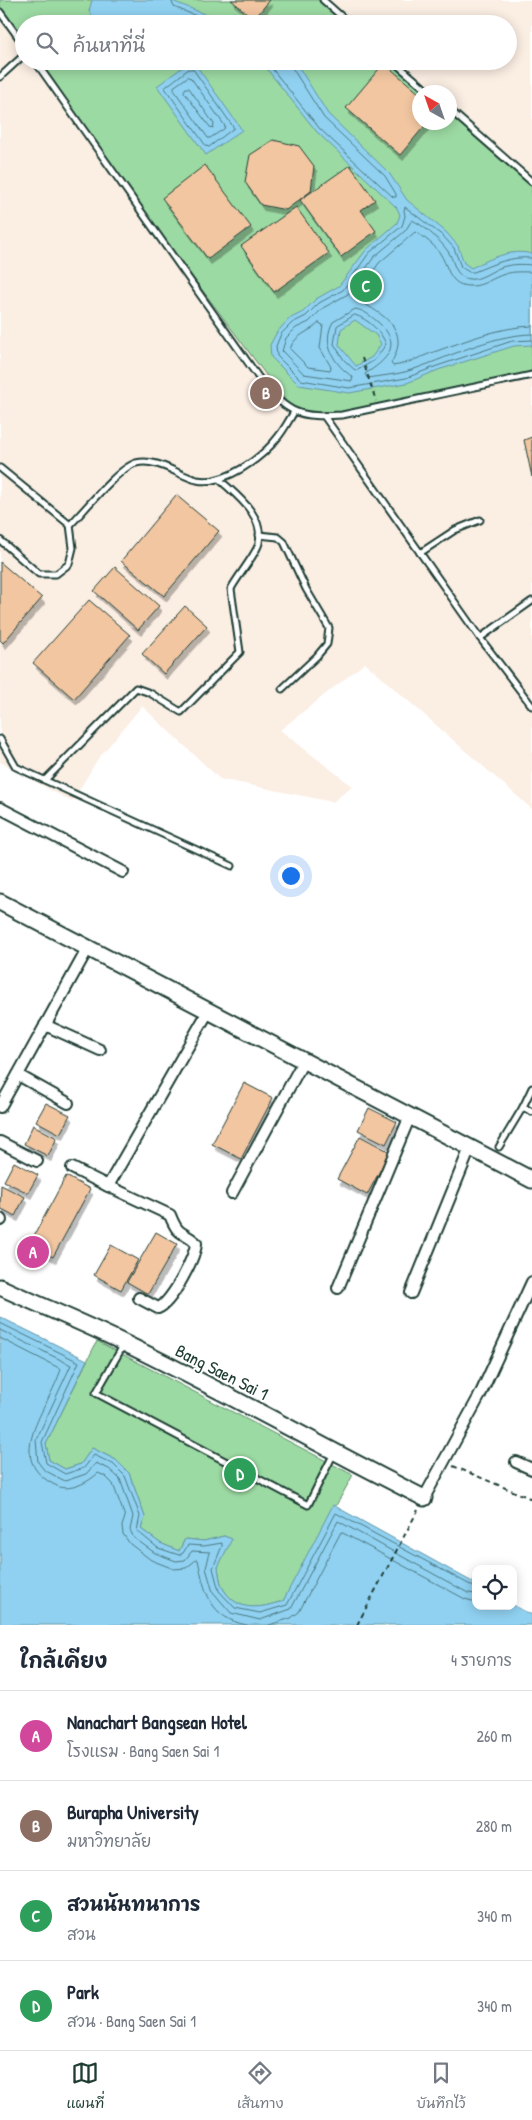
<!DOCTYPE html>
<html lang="th">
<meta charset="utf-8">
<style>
body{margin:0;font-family:"Patrick Hand","Playpen Sans Thai",sans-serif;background:#f2f2f3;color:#1f2937}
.controls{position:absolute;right:15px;bottom:15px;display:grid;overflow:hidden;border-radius:10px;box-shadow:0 2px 12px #0003}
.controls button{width:45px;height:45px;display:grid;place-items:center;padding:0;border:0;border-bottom:1px solid #e0e1e3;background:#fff;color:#1f2937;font:25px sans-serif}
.compass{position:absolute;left:412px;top:85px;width:45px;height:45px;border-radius:50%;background:#fff;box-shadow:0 2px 12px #0003;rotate:320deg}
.you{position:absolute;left:290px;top:875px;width:18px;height:18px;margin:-12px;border:4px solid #fff;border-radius:50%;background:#1a73e8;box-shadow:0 0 0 8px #1a73e833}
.badge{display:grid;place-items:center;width:32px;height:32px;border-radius:50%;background:#1f3d34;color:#fff;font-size:16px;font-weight:700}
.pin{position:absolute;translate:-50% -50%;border:2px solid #fff;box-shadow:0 1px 5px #0006}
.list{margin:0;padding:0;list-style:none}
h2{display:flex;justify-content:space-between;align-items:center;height:65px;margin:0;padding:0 20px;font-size:21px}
h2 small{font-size:16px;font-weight:400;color:#747a83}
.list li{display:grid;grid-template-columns:32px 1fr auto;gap:15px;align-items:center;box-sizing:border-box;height:90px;padding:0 20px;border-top:1px solid #e0e1e3}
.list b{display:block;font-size:19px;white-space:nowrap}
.list p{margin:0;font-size:16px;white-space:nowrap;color:#747a83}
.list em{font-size:16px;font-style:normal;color:#747a83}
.icon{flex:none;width:28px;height:28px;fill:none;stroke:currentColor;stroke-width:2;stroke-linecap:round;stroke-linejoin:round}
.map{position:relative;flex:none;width:532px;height:1625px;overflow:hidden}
.search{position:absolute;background:#fff;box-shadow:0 2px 12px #0003;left:15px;right:15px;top:15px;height:55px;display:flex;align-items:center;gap:12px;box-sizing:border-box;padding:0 18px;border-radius:28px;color:#747a83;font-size:19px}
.sheet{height:425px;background:#fff}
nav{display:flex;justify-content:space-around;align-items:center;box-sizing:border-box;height:70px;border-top:1px solid #e0e1e3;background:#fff;font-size:14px;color:#747a83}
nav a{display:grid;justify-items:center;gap:2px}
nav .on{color:#1f3d34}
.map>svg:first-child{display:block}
.built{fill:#fbeee3;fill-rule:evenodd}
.green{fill:#9cdaa3;stroke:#5e8c6c}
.water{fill:#90d1f1;stroke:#6396a5;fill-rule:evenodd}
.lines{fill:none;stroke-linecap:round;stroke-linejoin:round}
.shore{stroke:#4c7880;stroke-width:1}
.building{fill:#f2c6a1;stroke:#1f3d34;filter:url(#shadow)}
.lane-casing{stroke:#1f3d34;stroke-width:9}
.street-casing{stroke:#1f3d34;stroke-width:14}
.secondary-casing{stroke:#1f3d34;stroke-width:19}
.path{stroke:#1f3d34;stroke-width:2;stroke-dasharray:5 4;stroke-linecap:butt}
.lane{stroke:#fff;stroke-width:5}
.street{stroke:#fff;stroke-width:10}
.secondary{stroke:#fff;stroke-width:15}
.labels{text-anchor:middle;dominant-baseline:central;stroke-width:4;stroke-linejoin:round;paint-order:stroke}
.street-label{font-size:18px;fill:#1f3d34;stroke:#fff}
</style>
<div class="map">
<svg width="532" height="1625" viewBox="0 0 532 1625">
<defs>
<filter id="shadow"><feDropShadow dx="3" dy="5.5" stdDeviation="0" flood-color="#0004"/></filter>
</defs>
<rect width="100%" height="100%" fill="#fff"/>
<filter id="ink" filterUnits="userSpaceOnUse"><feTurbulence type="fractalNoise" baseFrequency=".02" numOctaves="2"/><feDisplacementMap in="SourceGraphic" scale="10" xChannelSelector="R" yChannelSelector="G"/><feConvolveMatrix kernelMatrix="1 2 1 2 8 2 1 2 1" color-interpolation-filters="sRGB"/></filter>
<g filter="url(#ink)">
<path class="built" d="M0,0H532V809L365,663L280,730L352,786L333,802L220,779L142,706L97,760L72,802L0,762ZM24,24H508V61H24ZM420,92H450V122H420Z"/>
<g class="green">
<path d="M0,0H323L350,24H24V46L0,13Z"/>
<path d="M34,61H393L429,92H420V122H450V110L532,182V375L342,415L294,412L109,166Z"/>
<path d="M97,1341L353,1475L283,1601C261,1608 239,1614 224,1590C220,1584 219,1574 218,1567L231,1539L224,1536L204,1541L185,1539L179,1551L160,1543L141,1529L145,1517L129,1473L116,1460L92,1448L81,1464L65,1469L49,1460L46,1444Z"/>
</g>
<g class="water">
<path d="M92,0H170L229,24H97L89,11Z"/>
<path d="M191,61H193L242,130L206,155L157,86Z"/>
<path d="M257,61H295L328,114L389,173L407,200L446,232L458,246L464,263L471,268C490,259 511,248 532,254V345L514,346L438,370L407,383L349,393L299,385L271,357L270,345L277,332L289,319L303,312L316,299L339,286L366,250L397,223L400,215L397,208L317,132L266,68ZM355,320L376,335L381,344L372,357L356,366L339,345L341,329Z"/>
<path d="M0,1317L87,1360L46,1444L49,1460L65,1469L81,1464L92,1448L116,1460L129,1473L145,1517L141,1529L160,1543L179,1551L185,1539L204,1541L224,1536L232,1539L218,1567C219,1574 220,1584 224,1590C239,1613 261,1608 283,1601L333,1505L476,1584V1606H513V1605L532,1615V1625H0Z"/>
</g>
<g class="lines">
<g class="shore">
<path d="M171,0L174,7L216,24"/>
<path d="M266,61L320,129L393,197H396V194L385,176L324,118L291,66V61"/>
<path d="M189,69H193L234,128L209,147L206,146L165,88Z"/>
<path d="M188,77L191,78L225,126L224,129L210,138H208L174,90V87Z"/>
<path d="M186,88H189L214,124L213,128L210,127L184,92Z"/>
<path d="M532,258C510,256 494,264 474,272H469L461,267L454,248L443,236L405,207L404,210L405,216L402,226L369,253L343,290L319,303L306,316L292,323L281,334L276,346L277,356L301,380L349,388L406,378L437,366L512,341L532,340"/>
<path d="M532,265C522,264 512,264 502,267C492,270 480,281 469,279C453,276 455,260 447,250C439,239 423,225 412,220L405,231L374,257L348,294L323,308L309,322L296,328L286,338L282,351L304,374L352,381L353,377C334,365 321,343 333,322L355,309C364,310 372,317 379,323C403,345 387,360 365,374L367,378C379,376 393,375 405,372C447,359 488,335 532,334"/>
<path d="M532,272C522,272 514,271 505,274C494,277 483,286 472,286C449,287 449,268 441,255C436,246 424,237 415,232L379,263L354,299C357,302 363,303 368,306C392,320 408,335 391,363L393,366C407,364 420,357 434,352C465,341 499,327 532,326"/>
<path d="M355,315C368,319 381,331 386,344L375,360L356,371L344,360L334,344L337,326Z"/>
<path d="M319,323L323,325L320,348L331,367L330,370L308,367L290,349C295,334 309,333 319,323Z"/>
<path d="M0,1323L79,1362L42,1442L46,1463L65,1474L84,1468L94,1455L113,1464L125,1476L140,1516L137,1531L158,1548L179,1555L183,1553L188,1545L204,1546L222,1543V1546L213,1568L219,1591L235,1608L260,1613L287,1605L336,1513L476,1588"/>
<path d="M0,1330L71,1365L36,1440L38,1462L44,1470L65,1481L86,1474L96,1463L109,1469L120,1479L133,1516L130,1530L134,1538L155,1553L176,1561L185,1560L192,1551L210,1552L206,1568L213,1592L231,1613L260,1620L291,1609L338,1521L468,1593L476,1594"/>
<path d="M0,1338L61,1369C49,1409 0,1459 57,1486C70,1492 89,1482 98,1473L105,1476L113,1484L125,1517L122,1526L123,1534L130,1544L151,1560L174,1569L186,1568L196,1560H198C205,1592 209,1618 247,1625"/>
<path d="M269,1625L291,1618L299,1612L341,1532L465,1599L476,1602"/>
</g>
</g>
<g class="building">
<path d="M231,0H270L254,19Z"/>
<path d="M384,63L420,94V122H428L400,155L346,108Z"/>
<path d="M273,140L299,146L314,166L311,191L286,210L261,205L245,182L250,155Z"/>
<path d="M205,165L251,227L208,259L162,198Z"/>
<path d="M350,165L375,200L361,210L376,231L341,257L300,200Z"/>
<path d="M296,207L329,253L274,292L241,246Z"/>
<path d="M532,437V477L524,440Z"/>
<path d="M176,495L219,531L164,596L121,561Z"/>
<path d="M0,562L42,598L3,643L0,640Z"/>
<path d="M115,567L159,606L138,630L94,591Z"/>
<path d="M89,600L130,635L74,699L33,663Z"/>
<path d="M185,606L207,626L164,674L142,654Z"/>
<path d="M244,1083L273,1098L241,1159L212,1144Z"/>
<path d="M46,1103L70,1115L60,1134L36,1121Z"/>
<path d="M369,1108L397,1122L386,1144L358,1130Z"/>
<path d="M33,1125L57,1138L48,1156L24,1144Z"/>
<path d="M360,1136L390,1152L367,1195L337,1179Z"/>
<path d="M14,1162L38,1175L28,1193L4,1181Z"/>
<path d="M66,1176L90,1189L53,1257L29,1245Z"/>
<path d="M1,1185L25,1197L15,1216L0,1208Z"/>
<path d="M156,1232L177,1244L148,1294L127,1282Z"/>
<path d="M111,1245L138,1260L121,1290L94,1275Z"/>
</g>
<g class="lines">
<g class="lane-casing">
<g id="lane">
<path d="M323,0L350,24"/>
<path d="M0,12L24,45"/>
<path d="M35,61L261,381C288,414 300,418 342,415L532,375"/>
<path d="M393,61L429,92"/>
<path d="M0,77L24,55"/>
<path d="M450,110L532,182"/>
<path d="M324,416L480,638L532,706"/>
<path d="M0,468L70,525L73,548L69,564L56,574H39L0,540"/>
<path d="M70,525C84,511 118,468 136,463C158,458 177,475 197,480C224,486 262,458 278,437C284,430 289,420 294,412"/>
<path d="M259,535L278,537L284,542L306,589L329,628L327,644L317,656L282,689"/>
<path d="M420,553L455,530L480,520"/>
<path d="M480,638L532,601"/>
<path d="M0,739L16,767L232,866"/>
<path d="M45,780L136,688L150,693L181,712L240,652L231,589C237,577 257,553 259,543C264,515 237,496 220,480"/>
<path d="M523,1107L532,1088"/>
<path d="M499,1147L523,1107L532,1112"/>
<path d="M123,1346L96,1393L308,1505L334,1453"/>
</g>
</g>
<g class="street-casing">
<g id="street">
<path d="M0,808L123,872"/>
<path d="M45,1025L100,1050"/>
<path d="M18,1075L68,1103"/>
<path d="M0,1107L88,948"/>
<path d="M0,1142L37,1161"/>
<path d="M72,1168L108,1186L209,1010"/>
<path d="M108,1186L170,1215C179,1238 182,1230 196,1243C196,1256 171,1304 158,1308L139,1298"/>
<path d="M232,1193L304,1060"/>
<path d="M0,1219L1,1220"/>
<path d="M338,1288L410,1116"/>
<path d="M411,1293L470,1148"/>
<path d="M516,1462L532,1469"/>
<path d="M424,1498L480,1395L532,1282"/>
</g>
</g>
<g class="secondary-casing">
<g id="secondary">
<path d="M0,902L532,1180"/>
<path d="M0,1287C41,1306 84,1323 124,1343C226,1392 324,1448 424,1498"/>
</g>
</g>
<g class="path">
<path d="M362,358L376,401"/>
<path d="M453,1466L532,1499"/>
<path d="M357,1625L418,1510"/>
</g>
<use href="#lane" class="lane"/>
<use href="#street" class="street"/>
<use href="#secondary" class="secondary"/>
</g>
</g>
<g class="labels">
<g class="street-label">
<text transform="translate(222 1372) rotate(27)">Bang Saen Sai 1</text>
</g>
</g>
</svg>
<div class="controls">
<button><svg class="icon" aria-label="locate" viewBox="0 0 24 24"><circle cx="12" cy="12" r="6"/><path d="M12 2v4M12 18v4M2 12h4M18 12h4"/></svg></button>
</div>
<svg class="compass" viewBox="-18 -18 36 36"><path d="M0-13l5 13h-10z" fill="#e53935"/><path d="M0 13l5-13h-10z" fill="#747a83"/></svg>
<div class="you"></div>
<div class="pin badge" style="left:33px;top:1252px;background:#d1479c">A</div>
<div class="pin badge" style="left:266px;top:393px;background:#8d6e63">B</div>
<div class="pin badge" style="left:366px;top:286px;background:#2e9e5b">C</div>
<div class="pin badge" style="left:240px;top:1474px;background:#2e9e5b">D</div>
<div class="search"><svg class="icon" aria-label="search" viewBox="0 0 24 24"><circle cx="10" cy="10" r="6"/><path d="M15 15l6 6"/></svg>ค้นหาที่นี่</div>
</div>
<section class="sheet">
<h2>ใกล้เคียง<small>4 รายการ</small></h2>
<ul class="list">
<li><span class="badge" style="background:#d1479c">A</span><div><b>Nanachart Bangsean Hotel</b><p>โรงแรม · Bang Saen Sai 1</p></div><em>260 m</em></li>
<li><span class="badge" style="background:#8d6e63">B</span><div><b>Burapha University</b><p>มหาวิทยาลัย</p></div><em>280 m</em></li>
<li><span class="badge" style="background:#2e9e5b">C</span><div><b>สวนนันทนาการ</b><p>สวน</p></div><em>340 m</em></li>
<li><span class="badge" style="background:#2e9e5b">D</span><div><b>Park</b><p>สวน · Bang Saen Sai 1</p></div><em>340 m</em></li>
</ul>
</section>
<nav>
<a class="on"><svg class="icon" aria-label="map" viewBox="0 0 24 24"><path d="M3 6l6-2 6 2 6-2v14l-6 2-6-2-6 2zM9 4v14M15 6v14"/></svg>แผนที่</a>
<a><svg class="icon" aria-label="directions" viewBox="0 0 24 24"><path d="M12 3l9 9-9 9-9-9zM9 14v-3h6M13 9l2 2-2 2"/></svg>เส้นทาง</a>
<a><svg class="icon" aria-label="saved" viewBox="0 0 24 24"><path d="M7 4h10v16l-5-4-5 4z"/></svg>บันทึกไว้</a>
</nav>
